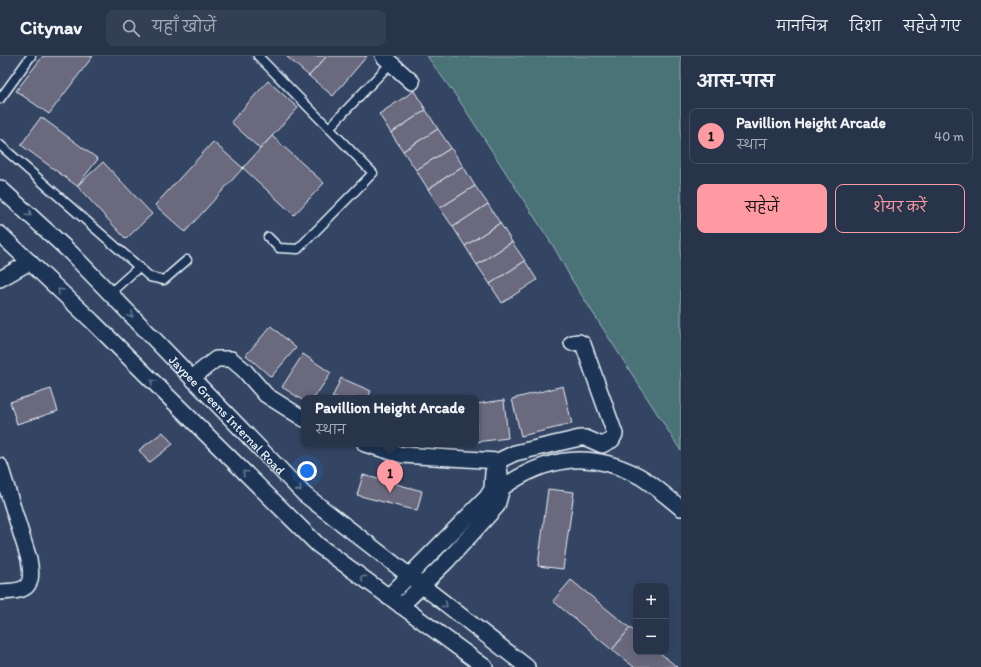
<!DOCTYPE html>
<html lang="hi">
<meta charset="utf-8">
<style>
body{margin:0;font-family:Itim,"Playpen Sans Deva",sans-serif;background:#333f54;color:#f1f3f6}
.controls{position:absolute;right:12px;bottom:12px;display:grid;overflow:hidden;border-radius:8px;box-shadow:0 4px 16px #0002}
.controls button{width:36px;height:36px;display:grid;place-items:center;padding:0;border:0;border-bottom:1px solid #434f62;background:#27344a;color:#f1f3f6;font:20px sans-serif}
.you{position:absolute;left:307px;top:415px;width:14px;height:14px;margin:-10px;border:3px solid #fff;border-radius:50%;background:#1a73e8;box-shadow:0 0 0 6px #1a73e833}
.badge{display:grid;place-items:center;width:26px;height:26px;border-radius:50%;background:#ff9aa2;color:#111;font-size:13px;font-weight:700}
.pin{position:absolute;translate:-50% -33px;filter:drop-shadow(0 1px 2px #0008)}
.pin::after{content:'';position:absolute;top:21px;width:14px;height:12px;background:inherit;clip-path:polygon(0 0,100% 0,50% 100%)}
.popup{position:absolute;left:301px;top:339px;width:178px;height:52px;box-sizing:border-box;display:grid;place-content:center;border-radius:8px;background:#27344a;filter:drop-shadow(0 1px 3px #0005);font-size:13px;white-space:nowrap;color:#a4aab5}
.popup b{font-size:15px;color:#f1f3f6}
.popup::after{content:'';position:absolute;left:50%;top:100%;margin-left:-8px;border:8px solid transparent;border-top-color:#27344a}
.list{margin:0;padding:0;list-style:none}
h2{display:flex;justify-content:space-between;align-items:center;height:52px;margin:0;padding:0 16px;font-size:17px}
h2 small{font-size:13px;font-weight:400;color:#a4aab5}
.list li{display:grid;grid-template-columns:26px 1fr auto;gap:12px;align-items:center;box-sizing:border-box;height:56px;margin:0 8px 8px;padding:0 8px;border:1px solid #434f62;border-radius:8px}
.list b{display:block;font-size:15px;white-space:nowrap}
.list p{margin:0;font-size:13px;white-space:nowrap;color:#a4aab5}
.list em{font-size:13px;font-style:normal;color:#a4aab5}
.actions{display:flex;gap:8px;padding:12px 16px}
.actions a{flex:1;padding:9px 0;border:1px solid #ff9aa2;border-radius:8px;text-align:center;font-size:14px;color:#ff9aa2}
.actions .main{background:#ff9aa2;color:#111}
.icon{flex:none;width:22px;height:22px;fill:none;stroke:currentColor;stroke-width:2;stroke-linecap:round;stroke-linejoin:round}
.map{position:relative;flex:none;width:681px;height:611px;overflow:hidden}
header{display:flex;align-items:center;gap:24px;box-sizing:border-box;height:56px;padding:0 20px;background:#27344a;border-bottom:1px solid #434f62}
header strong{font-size:19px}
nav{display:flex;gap:22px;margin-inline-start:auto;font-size:14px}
.search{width:280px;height:36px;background:#333f54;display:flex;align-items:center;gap:10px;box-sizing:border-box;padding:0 14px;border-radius:8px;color:#a4aab5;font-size:15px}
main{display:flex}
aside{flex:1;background:#27344a}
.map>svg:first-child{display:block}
.green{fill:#4a7377;stroke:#99b2b8}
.building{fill:#6a697e;stroke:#e8f1f8}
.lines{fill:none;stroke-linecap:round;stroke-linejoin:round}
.service-casing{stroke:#e8f1f8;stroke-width:11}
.minor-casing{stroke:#e8f1f8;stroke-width:18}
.service{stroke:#1d3557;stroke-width:8}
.minor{stroke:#1d3557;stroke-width:15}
.oneway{stroke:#64778f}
.labels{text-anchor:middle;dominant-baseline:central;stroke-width:3;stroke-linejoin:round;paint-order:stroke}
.street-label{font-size:13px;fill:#e8f1f8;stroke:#1d3557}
</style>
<header>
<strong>Citynav</strong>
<div class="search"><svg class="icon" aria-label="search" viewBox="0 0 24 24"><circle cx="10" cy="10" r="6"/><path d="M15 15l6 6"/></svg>यहाँ खोजें</div>
<nav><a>मानचित्र</a><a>दिशा</a><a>सहेजे गए</a></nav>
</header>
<main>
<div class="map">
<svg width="681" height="611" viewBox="0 0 681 611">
<rect width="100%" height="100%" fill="#344563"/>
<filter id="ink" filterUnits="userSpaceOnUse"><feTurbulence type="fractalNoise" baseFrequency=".025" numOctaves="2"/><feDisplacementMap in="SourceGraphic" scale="8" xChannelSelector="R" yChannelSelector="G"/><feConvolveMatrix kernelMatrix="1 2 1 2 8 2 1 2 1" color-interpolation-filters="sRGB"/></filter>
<g filter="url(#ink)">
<path class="green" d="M427,0H681V395L572,224L555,193L461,47Z"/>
<g class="building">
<path d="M43,0H93L49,58L16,35Z"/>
<path d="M286,0H327L309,20Z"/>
<path d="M327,0H367L333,40L309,20Z"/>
<path d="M268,25L298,52L260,93L231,66Z"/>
<path d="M414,35L426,54L391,77L379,58Z"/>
<path d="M426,54L438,73L403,95L391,77Z"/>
<path d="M41,61L98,103L77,130L21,89Z"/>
<path d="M438,73L451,92L416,114L403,95Z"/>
<path d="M272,80L324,127L294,159L243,112Z"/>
<path d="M213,86L243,112L185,176L155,149Z"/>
<path d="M451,92L463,110L428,133L416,114Z"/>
<path d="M103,106L152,158L126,183L77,130Z"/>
<path d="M463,110L475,130L440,152L428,133Z"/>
<path d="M475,130L488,148L453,171L440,152Z"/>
<path d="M488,148L500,167L465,190L453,171Z"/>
<path d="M500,167L512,186L477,209L465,190Z"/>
<path d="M512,186L525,205L490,228L477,209Z"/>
<path d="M525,205L537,224L502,247L490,228Z"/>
<path d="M271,270L296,292L271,321L246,299Z"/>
<path d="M303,298L331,317L314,342H304V345L282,331Z"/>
<path d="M341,322L371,335L368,342H332Z"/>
<path d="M563,330L572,368L521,380L512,343Z"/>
<path d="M51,333L58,355L17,368L10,346Z"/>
<path d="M504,344L508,382L476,386V348Z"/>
<path d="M163,376L173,388L149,407L139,394Z"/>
<path d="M363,419L422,435L417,455L357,439Z"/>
<path d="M548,433L574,436L563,513L538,510Z"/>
<path d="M571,524L630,572L612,594L553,545Z"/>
<path d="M630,572L636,577V596H659L677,611H634L612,594Z"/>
</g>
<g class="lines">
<g class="service-casing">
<g id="service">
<path d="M258,0L373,117L298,193L279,192L268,181"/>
<path d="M0,43L31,0"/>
<path d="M329,72L391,7"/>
<path d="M0,89L139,211L110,237"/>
<path d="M139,211L150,221L164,224L187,204"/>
</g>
</g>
<g class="minor-casing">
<g id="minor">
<path d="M383,0L412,26"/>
<path id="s1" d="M0,132L71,197L304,438L527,611"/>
<path d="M0,178L92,265L318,489L485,611"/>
<path d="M0,223L30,206"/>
<path d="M192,322L216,303H231L244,314L266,339L304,363"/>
<path d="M365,388L402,399L498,405"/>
<path d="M0,410L29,503C34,532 28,535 0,536"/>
<path d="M502,432C545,401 589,394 637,419C651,426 668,442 681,452"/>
<path d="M388,541L487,441L492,433L493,416"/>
<path d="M401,550L447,505L497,450L502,432L498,405L515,397L580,382H586L602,389L612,384L615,378L583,288L579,286L572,287"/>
</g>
</g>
<use href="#service" class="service"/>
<use href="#minor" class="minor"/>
</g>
<defs><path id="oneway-chevron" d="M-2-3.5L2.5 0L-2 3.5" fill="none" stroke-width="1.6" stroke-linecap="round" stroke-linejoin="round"/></defs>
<g class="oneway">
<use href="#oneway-chevron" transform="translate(29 158) rotate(42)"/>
<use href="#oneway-chevron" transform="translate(60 235) rotate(-136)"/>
<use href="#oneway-chevron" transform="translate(131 259) rotate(46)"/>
<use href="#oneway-chevron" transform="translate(153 326) rotate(-135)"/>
<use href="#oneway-chevron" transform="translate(245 417) rotate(-135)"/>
<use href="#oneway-chevron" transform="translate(299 433) rotate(46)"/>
<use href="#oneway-chevron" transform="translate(363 522) rotate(-144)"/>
<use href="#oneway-chevron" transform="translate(445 549) rotate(38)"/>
</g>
</g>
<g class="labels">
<g class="street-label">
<text stroke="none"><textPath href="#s1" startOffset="321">Jaypee Greens Internal Road</textPath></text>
</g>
</g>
</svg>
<div class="controls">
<button>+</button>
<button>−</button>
</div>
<div class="you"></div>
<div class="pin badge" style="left:390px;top:437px">1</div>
<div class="popup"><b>Pavillion Height Arcade</b>स्थान</div>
</div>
<aside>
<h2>आस-पास<small></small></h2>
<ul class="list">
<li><span class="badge">1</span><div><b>Pavillion Height Arcade</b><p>स्थान</p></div><em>40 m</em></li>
</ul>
<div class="actions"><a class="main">सहेजें</a><a>शेयर करें</a></div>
</aside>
</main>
